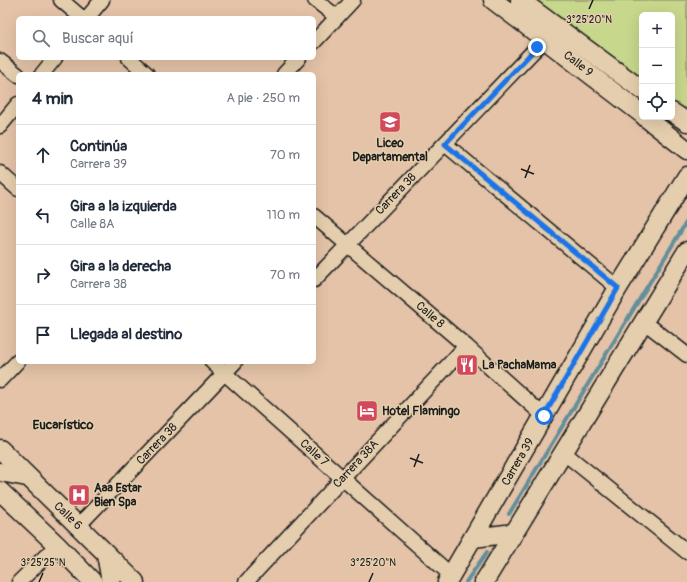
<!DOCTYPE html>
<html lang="es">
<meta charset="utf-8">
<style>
body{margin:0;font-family:Pangolin,sans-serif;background:#f6f6f7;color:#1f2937}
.controls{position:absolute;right:12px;top:12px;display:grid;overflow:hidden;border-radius:6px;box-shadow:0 4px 16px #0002}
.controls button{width:36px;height:36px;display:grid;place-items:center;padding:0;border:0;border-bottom:1px solid #e0e1e3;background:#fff;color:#1f2937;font:20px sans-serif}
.stop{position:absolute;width:12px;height:12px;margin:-9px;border:3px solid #1a73e8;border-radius:50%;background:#fff}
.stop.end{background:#1a73e8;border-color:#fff;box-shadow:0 1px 4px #0008}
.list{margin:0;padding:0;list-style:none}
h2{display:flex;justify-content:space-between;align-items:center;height:52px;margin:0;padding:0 16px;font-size:17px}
h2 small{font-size:13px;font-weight:400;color:#747a83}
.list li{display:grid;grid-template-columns:26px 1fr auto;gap:12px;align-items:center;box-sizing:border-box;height:60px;padding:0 16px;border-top:1px solid #e0e1e3}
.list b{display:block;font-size:15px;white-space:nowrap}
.list p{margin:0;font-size:13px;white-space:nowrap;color:#747a83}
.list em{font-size:13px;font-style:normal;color:#747a83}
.icon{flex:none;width:22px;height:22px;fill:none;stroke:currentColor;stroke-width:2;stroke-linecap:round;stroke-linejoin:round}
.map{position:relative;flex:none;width:687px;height:582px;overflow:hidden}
.search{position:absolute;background:#fff;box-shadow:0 4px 16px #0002;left:16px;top:16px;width:300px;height:44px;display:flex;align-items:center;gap:10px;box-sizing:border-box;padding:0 14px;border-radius:6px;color:#747a83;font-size:15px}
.panel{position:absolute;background:#fff;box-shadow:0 4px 16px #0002;left:16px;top:72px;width:300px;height:292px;border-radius:6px}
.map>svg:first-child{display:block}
.grass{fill:#c7d78b;stroke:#727a54}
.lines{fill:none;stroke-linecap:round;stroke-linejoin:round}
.stream{stroke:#628f9b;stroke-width:4}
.minor-casing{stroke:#1c1c1c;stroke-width:17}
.major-casing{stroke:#1c1c1c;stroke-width:21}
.minor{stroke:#e4cead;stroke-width:14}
.major{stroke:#e4cead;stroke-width:18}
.route{stroke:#1a73e8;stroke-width:5}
.ticks{fill:none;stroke:#1c1c1c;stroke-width:1.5}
.labels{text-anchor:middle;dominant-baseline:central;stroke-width:3;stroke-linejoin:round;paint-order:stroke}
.street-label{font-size:12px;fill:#1c1c1c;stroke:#e4cead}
.poi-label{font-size:12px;font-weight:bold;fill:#1c1c1c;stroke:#e4cead;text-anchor:start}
.neighbourhood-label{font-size:13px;font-weight:bold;fill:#1c1c1c;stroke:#e4cead}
.ticks-label{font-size:10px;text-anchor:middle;fill:#1c1c1c;stroke:#e4cead;stroke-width:3;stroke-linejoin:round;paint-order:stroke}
</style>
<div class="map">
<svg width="687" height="582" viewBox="0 0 687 582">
<rect width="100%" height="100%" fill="#e4c3a8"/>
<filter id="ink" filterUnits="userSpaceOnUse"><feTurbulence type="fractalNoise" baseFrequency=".025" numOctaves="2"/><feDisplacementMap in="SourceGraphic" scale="8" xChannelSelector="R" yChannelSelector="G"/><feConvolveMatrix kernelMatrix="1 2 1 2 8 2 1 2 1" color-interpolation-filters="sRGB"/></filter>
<g filter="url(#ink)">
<path class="grass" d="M520,0H687V108L672,106V15H642V90Z"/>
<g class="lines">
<g class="stream">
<path d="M509,514L687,221"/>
<path d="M466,582L487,552"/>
</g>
<g class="minor-casing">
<g id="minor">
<path d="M61,0L82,18"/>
<path d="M315,0L337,17"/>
<path d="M87,18L102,0"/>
<path d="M314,42L353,0"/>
<path d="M129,58L147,74"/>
<path d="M0,61L18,75"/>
<path d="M42,74L55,58"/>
<path d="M284,74L299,58"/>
<path d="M0,126L18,104"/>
<path d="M445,144L618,288"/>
<path d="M0,173L18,189"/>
<path d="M314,216L466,346L544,416"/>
<path d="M314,280L545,39"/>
<path d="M643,321L687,355"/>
<path d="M212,362L451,575"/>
<path d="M0,380L18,361"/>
<path d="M563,452L687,552"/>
<path d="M78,526L235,362"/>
<path d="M19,582L57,545"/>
<path d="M246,582L466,346"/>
</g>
</g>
<g class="major-casing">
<g id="major">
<path d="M493,0L642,114"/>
<path d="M520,0L642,90"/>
<path d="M672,112L687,122"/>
<path d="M645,117L687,150"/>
<path d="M0,449L135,582"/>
<path d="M0,472L27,477"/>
<path d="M0,491L57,545L93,582"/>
<path d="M473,538L514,533"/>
<path d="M106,554L111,582"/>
<path d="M447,582L618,288L687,176"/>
<path d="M484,582L687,251"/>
</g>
</g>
<use href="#minor" class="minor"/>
<use href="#major" class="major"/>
</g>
</g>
<g class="lines" filter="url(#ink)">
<path class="route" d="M537,47L445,144L618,288L544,416"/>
</g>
<path class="ticks" d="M589,9L593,0M521,169L534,174M525,178L530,165M410,458L423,463M414,467L419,454M39,582L43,573M369,582L373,573"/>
<defs>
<g id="university-square" transform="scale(1.15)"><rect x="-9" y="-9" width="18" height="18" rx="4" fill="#d1495b" stroke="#e4cead"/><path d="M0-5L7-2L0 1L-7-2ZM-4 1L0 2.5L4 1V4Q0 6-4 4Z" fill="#fff"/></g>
<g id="restaurant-square" transform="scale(1.15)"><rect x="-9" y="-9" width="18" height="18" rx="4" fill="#d1495b" stroke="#e4cead"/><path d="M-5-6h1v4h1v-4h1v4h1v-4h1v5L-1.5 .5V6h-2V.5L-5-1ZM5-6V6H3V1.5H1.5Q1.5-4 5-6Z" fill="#fff"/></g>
<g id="hotel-square" transform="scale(1.15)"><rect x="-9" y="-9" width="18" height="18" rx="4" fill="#d1495b" stroke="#e4cead"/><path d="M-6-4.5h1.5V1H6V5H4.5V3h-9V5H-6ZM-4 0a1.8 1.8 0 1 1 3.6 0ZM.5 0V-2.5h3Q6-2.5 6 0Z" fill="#fff"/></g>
<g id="hospital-square" transform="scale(1.15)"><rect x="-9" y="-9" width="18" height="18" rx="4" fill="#d1495b" stroke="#e4cead"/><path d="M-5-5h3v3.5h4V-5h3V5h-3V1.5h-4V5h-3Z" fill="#fff"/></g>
</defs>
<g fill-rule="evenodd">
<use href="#university-square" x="390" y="122"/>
<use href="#restaurant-square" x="467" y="365"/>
<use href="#hotel-square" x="367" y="411"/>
<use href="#hospital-square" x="79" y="495"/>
</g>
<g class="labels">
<g class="street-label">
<text transform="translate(578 64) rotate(38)">Calle 9</text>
<text transform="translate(396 194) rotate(-46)">Carrera 38</text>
<text transform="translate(430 315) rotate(41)">Calle 8</text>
<text transform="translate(157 444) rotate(-46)">Carrera 38</text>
<text transform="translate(314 453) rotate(42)">Calle 7</text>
<text transform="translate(518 462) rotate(-60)">Carrera 39</text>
<text transform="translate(356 464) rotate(-47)">Carrera 38A</text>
<text transform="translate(68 516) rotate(44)">Calle 6</text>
</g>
<g class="poi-label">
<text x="390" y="143" text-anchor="middle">Liceo<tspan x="390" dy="14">Departamental</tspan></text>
<text x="482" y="365">La PachaMama</text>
<text x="382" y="411">Hotel Flamingo</text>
<text x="94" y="488">Aaa Estar<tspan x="94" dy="14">Bien Spa</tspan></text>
</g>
<g class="neighbourhood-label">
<text x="63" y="425">Eucarístico</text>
</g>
</g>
<g class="ticks-label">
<text x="589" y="23">3°25'20"N</text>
<text x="43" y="566">3°25'25"N</text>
<text x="373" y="566">3°25'20"N</text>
</g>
</svg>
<div class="controls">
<button>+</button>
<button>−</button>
<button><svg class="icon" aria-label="locate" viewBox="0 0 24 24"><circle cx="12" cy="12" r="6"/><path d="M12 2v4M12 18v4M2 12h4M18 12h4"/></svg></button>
</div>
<div class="stop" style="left:544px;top:416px"></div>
<div class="stop end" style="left:537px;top:47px"></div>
<div class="search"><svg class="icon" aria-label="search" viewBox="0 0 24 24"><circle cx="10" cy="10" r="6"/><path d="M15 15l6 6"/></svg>Buscar aquí</div>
<section class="panel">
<h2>4 min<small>A pie · 250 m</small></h2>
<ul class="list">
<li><svg class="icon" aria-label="ahead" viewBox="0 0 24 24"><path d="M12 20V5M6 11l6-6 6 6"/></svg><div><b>Continúa</b><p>Carrera 39</p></div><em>70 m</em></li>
<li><svg class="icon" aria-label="left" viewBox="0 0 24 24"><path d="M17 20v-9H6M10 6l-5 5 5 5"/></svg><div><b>Gira a la izquierda</b><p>Calle 8A</p></div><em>110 m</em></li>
<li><svg class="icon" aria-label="right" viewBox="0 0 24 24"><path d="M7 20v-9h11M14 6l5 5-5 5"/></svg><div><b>Gira a la derecha</b><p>Carrera 38</p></div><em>70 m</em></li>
<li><svg class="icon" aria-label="arrive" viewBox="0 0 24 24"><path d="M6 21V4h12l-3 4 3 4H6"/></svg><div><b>Llegada al destino</b></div></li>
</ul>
</section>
</div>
